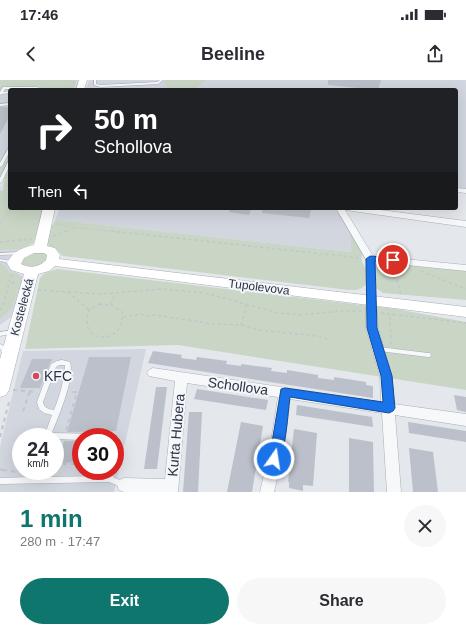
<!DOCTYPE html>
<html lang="en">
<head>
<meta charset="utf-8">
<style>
	body { margin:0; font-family:Helvetica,sans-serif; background:#f7f7f7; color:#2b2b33; height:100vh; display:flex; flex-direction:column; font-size:15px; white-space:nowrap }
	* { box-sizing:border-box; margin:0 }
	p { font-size:13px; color:#7c7c81 }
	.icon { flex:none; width:22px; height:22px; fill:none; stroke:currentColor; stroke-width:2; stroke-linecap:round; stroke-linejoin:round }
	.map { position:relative; height:412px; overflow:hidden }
	.side { display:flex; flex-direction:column; background:#fff; flex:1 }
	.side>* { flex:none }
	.guide { position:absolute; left:8px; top:8px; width:450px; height:122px; border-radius:4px; box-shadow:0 4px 16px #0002; background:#202124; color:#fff; overflow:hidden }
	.speed { position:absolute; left:12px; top:348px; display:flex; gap:8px; font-size:20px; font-weight:700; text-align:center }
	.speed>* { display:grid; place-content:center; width:52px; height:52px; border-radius:50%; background:#fff; box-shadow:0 4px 16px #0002; line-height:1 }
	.speed small { font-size:10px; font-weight:400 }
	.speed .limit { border:6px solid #d22; background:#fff; color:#111 }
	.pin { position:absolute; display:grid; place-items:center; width:34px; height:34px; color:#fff; margin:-17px; border:2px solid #fff; border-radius:50%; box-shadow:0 1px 4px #0007 }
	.me { position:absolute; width:44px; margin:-22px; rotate:13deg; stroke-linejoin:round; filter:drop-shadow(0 0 3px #0008) }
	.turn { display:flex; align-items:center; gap:14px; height:84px; padding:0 20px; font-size:18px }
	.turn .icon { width:52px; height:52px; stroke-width:2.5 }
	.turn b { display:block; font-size:28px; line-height:34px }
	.then { display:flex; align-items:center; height:38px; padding:0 20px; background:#0003; gap:8px; font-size:15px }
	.round { display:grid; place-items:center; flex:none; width:42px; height:42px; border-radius:21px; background:#f7f7f7 }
	.overview { display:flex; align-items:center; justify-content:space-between; height:68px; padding:0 20px }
	h1 { font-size:24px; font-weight:700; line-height:30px; color:#0f766e }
	.action { display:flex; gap:8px; margin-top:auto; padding:8px 20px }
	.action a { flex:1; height:46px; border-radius:24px; background:#0f766e; color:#fff; font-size:16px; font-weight:700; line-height:46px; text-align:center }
	.action a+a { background:#f7f7f7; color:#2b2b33 }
	.status { display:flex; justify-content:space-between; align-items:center; height:28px; padding:0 20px; background:#fff; direction:ltr }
	.status svg { height:11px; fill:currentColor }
	header { display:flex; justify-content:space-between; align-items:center; height:52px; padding:0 20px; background:#fff; font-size:18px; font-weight:700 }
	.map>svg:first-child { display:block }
	.built { fill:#d2d6de; fill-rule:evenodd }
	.green { fill:#c9d6c5 }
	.building { fill:#bbc0ca }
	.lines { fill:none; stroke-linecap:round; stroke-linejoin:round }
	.lane-casing { stroke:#a9aeb7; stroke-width:1 }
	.street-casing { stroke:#a9aeb7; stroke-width:1 }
	.secondary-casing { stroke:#a9aeb7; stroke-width:1 }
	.path-far2 { stroke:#c2c5cb; stroke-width:1; stroke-dasharray:1.5 1.5; stroke-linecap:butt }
	.path-far1 { stroke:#c2c5cb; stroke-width:1.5; stroke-dasharray:3 3; stroke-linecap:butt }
	.path { stroke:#c2c5cb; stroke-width:2; stroke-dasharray:4 4; stroke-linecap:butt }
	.lane { fill:#f7f8fa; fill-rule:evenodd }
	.street { fill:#f7f8fa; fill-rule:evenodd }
	.secondary { fill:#fff; fill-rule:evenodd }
	.route { fill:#1a73e8; stroke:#114b97 }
	.poi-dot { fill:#d1495b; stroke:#f4f6f9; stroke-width:1.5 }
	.labels { text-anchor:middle; stroke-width:4; stroke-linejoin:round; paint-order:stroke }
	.street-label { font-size:12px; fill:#2b3445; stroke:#f4f6f9 }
	.near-poi-label { font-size:14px; fill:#2b3445; stroke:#f4f6f9; text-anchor:start }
	.near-street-label { font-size:14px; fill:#2b3445; stroke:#f4f6f9 }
</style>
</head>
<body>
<div class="status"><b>17:46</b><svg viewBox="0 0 49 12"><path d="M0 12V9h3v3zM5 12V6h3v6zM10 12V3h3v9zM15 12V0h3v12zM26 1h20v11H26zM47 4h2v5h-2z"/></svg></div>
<header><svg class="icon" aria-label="back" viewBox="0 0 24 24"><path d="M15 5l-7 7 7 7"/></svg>Beeline<svg class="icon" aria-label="share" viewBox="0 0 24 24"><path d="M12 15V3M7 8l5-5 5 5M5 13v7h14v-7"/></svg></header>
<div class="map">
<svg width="466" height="412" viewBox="0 0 466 412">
	<rect width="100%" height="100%" fill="#e4e7ec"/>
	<!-- built -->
	<g class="built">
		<polygon points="89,0 466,0 466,110 456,108 456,10 86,10"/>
		<polygon points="39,6 43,9 42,10 10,10 10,71 0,93 0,10 6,8"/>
		<polygon points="60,128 334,128 351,151 351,172 55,140"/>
		<polygon points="20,169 11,177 13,191 23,196 24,198 11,237 0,245 0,170"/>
		<path d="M146 269 114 412H0V367L23 271ZM21 357H55V391H21ZM81 357H115V391H81Z"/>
	</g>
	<!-- green -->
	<g class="green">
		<polygon points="0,0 77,0 74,10 42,10 43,9 39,6 6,8 0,10"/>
		<polygon points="164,0 206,0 194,10 168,10"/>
		<polygon points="10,71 10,128 45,128 34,163 20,169 0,170 0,111 2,111 5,105 3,105 5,99 0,99 0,93"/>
		<path d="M56 140 351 172V151L363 172C360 179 362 183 366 188V204C361 210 357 210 349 210L63 176 55 168 47 165 45 160 50 148Z"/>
		<polygon points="34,172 43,172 48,175 46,183 33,188 22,185 21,183 23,178"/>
		<polygon points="389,182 466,190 466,220 383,213 376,208 376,187 378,184"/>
		<path d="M0 183 5 186 10 193C17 192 20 194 22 201L11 229 0 239Z"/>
		<polygon points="57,189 396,229 466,242 466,310 178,265 25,269 40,198 45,193"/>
	</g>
	<!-- building -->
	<g class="building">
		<polygon points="328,0 381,0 378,10 328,5"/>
		<polygon points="0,27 10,27 10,35 0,54"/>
		<polygon points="230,128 252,128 249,135 229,132"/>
		<polygon points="262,128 290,128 311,130 309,138 262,133"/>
		<polygon points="153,271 182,275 181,278 196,280 197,277 227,281 226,284 241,286 241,284 272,288 271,291 287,293 287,290 318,295 318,298 334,300 334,297 366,302 366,305 373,306 373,318 148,283"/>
		<polygon points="89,277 131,277 116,351 67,352"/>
		<polygon points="32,279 53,279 50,283 40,308 20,308"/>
		<polygon points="156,307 167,307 157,389 144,389"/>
		<polygon points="197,309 268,320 266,330 194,319"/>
		<polygon points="454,315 466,317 466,332 457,330"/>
		<polygon points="297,325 372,337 373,347 296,335"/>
		<polygon points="189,332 202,332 198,412 183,412"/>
		<polygon points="241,342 263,346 252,412 227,412"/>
		<polygon points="408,342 466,351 466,362 409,353"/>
		<polygon points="294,349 317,353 313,406 303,405 303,411 289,408 289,402 288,402"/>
		<polygon points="349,358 373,362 374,412 349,412"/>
		<polygon points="64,361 81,361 81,382 58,383"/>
		<polygon points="409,368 433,372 438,412 413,412"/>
	</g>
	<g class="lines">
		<defs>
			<g id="lane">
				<polygon points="94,0 96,0 96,4 101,5 157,2 160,0 163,0 158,4 101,7 94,5"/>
				<polygon points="3,7 38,7 41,10 38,10 37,9 5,9 3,12 10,11 10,13 2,14 0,15 0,12"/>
				<polygon points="10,23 10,25 0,26 0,24"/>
				<polygon points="9,67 10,67 10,71 2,86 0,87 0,83"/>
				<polygon points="9,80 10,80 10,85 2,102 0,103 0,98"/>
				<polygon points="21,172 23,172 23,174 0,175 0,173"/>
				<polygon points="368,178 370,178 372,179 374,221 371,223 368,221"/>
				<polygon points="0,179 16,182 16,183 14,184 0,181"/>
				<polygon points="14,250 16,251 17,252 16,253 0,256 0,252"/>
				<path d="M0 264C6 266 9 271 7 277H3L1 270 0 269Z"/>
				<polygon points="377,267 379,267 428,273 430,273 431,275 430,277 428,277 379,271 377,271 376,269"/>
				<path d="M62 280 70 282C75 300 58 336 52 353L103 354 105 355 106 357H81V360L55 359V357H44L52 335 44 333 39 329 37 322 51 284 57 281ZM59 285H65C64 301 60 315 54 330 48 329 44 328 43 322L56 287Z"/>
				<polygon points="32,391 40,391 38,397 106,396 107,391 115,391 113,397 127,403 128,405 127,407 124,408 109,402 0,404 0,398 30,397"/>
			</g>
			<g id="street">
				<polygon points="456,108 466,109 466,113 456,112"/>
				<polygon points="336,128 365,128 466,141 466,147 345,130 373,176 466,185 466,191 367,181"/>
				<polygon points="371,218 376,221 378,248 392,296 394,324 466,334 466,346 395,335 401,412 387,412 382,333 290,319 284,368 274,412 260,412 270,368 278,317 187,303 178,412 124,412 119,410 117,405 119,400 124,398 165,399 175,301 149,296 147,293 149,290 153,288 381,322 380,296 366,248 366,221"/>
			</g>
			<g id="secondary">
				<polygon points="79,0 87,0 84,10 76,10"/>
				<path d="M43 128H55L47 166 55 168 60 175 59 179 466 227V237L55 186 49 191 38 194 9 310 6 315 0 317V279L24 194 11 190 7 183C13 171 22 168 34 165ZM34 173H44L47 175 46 180C40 187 30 189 21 184L24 178Z"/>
			</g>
		</defs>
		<!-- lane casing -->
		<use href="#lane" class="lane-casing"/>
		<!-- street casing -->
		<use href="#street" class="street-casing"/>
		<!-- secondary casing -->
		<use href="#secondary" class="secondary-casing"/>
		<!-- path-far2 -->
		<g class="path-far2">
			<polyline points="71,0 74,3"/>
			<polyline points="0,42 10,41"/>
			<polyline points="0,111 3,106 10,105"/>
			<polyline points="0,143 12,128"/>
			<polyline points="57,144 70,147 120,152"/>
			<polyline points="64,152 78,148"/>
		</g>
		<!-- path-far1 -->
		<g class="path-far1">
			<polyline points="111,151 361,178"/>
			<polyline points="53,156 67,151"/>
			<polyline points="0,162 32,159"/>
			<polyline points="394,188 401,215"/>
			<polyline points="421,191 466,209"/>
			<polyline points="12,194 9,203 17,203"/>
			<polyline points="38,210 101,214 162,209 205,213 279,233 301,235 343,231 362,231"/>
			<polyline points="68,212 89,230"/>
			<path d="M99 224 112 225 122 232C122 236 122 241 121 245 115 261 89 262 87 243 87 239 88 234 89 230Z"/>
			<polyline points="111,225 115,214"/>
			<polyline points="0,230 3,226 9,203"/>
			<polyline points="381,233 466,243"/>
			<polyline points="123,237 141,234 147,236 155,235 214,244 241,245 259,250 318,256 327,259 327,262"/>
			<polyline points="241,245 247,224"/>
			<polyline points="391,264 390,237 394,234"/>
		</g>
		<!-- path -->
		<g class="path">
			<polyline points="13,310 37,312"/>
			<polyline points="23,331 30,311"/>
			<polyline points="66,350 77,312 71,312"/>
			<polyline points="0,357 10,318"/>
			<polyline points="55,384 81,384"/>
			<polyline points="56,384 62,363"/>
			<polyline points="0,389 3,390 2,392"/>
			<polyline points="3,390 16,392"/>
		</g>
		<!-- lane -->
		<use href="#lane" class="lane"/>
		<!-- street -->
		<use href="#street" class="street"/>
		<!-- secondary -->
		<use href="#secondary" class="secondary"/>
	</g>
	<!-- route -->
	<path class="route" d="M370 176 393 178 397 180 393 183 375 181 377 248 392 296 395 328 393 331 389 333 290 317C287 339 287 363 278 383L274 385 269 383 267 379 271 368 281 309 285 308 383 322 381 296 367 248 366 179Z"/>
	<!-- markers -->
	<circle class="poi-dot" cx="36" cy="296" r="4"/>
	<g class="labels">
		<!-- street labels -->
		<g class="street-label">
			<text transform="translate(259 207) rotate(7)" y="4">Tupolevova</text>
			<text transform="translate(22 227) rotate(-75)" y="4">Kostelecká</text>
		</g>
		<!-- near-poi labels -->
		<g class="near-poi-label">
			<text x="44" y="301">KFC</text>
		</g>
		<!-- near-street labels -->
		<g class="near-street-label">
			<text transform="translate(238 306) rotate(8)" y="5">Schollova</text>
			<text transform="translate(176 355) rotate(-85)" y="5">Kurta Hubera</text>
		</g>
	</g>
</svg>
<div class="speed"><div>24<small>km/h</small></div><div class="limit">30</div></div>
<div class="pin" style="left:393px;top:180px;background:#d93025"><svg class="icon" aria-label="arrive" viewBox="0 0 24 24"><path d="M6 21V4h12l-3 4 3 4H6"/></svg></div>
<svg class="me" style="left:274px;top:379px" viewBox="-20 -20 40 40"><circle r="17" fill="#1a73e8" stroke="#fff" stroke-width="3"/><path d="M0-11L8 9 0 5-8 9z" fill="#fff"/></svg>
<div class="guide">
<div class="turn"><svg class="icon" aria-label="right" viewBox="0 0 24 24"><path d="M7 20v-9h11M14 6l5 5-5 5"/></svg><div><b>50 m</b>Schollova</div></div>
<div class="then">Then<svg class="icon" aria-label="left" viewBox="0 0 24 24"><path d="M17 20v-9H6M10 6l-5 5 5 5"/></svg></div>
</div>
</div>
<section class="side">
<div class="overview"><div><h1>1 min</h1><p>280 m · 17:47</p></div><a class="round"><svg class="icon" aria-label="close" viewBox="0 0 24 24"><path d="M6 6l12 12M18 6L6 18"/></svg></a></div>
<div class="action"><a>Exit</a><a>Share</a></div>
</section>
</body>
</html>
